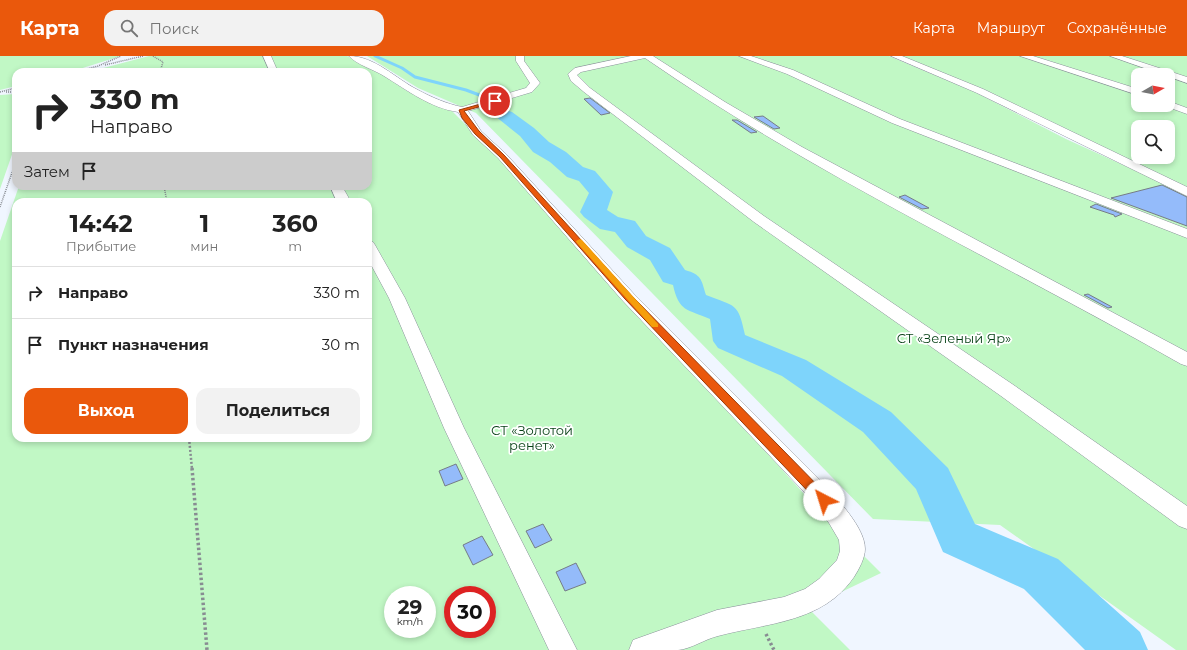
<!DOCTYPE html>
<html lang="ru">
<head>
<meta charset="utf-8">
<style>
	body { margin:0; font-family:Montserrat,sans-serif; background:#f2f2f2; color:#222; height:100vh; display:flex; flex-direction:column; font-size:15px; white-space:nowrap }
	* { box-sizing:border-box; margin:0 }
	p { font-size:13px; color:#767676 }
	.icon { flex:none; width:22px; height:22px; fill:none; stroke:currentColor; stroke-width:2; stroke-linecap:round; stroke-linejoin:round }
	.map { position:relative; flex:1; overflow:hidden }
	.sheet { position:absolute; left:12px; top:142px; width:360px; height:244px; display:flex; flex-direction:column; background:#fff; border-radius:12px; box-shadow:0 2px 6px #0003 }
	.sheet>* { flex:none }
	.hud { position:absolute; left:12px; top:12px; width:360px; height:122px; border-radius:12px; box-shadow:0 2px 6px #0003; background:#fff; color:#222; overflow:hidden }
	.needle { width:26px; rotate:81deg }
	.buttons { position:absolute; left:1131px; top:12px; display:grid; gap:8px }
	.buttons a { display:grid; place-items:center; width:44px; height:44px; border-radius:8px; background:#fff; box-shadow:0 2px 6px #0003; font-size:20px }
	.speed { position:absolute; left:384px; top:530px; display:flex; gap:8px; font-size:20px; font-weight:700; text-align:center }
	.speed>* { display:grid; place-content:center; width:52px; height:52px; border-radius:50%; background:#fff; box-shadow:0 2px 6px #0003; line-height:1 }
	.speed small { font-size:10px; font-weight:400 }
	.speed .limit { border:6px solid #d22; background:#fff; color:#111 }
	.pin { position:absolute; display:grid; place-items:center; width:34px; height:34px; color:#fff; margin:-17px; border:2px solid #fff; border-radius:50%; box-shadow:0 1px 4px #0007 }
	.me { position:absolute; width:44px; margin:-22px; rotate:320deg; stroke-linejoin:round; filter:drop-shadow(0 0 3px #0008) }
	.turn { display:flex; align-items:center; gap:14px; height:84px; padding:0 12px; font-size:18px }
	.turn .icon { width:52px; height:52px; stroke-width:2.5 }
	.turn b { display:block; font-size:28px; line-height:34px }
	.then { display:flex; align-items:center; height:38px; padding:0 12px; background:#0003; gap:8px; font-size:15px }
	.eta { display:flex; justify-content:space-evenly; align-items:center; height:68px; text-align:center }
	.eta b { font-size:24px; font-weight:700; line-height:28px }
	.cta { display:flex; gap:8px; margin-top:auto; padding:8px 12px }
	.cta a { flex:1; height:46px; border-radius:12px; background:#ea580c; color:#fff; font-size:16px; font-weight:700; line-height:46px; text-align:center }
	.cta a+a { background:#f2f2f2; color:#222 }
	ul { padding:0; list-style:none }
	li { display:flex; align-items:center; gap:12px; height:52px; padding:0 12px; border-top:1px solid #e0e0e0 }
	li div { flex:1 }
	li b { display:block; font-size:15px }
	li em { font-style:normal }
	header { display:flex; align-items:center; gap:24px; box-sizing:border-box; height:56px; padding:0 20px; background:#ea580c; color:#fff }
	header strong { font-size:19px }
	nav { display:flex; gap:22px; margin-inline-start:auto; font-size:14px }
	.search { width:280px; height:36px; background:#f2f2f2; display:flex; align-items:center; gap:10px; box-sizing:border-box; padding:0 14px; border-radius:12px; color:#767676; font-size:15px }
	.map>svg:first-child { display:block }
	.green { fill:#c1f8c5; fill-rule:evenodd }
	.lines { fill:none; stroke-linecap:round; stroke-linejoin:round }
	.stream { stroke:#7ed4fb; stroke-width:3 }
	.river { fill:#7ed4fb; fill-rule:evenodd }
	.building { fill:#94bbfa; stroke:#767c86 }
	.street-casing { stroke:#8a909a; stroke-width:1 }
	.path-far2 { stroke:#888c92; stroke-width:1.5; stroke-dasharray:1 1; stroke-linecap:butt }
	.path-far1 { stroke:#888c92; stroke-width:2.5; stroke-dasharray:2 2; stroke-linecap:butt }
	.path { stroke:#888c92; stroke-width:3.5; stroke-dasharray:2.5 2.5; stroke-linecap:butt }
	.street { fill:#fff; fill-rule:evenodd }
	.route { fill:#ea580c; stroke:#983908 }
	.slow { fill:#f59e0b }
	.labels { text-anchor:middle; stroke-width:3.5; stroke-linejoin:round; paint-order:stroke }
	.park-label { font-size:13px; fill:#033e12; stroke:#fff }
</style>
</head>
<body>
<header>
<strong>Карта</strong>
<div class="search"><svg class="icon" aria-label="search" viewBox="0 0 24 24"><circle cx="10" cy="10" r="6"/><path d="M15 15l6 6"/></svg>Поиск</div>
<nav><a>Карта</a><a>Маршрут</a><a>Сохранённые</a></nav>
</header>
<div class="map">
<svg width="1187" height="594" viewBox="0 0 1187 594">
	<rect width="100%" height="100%" fill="#f0f6ff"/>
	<!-- green -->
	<g class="green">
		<polygon points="0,0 121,0 70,16 16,16 16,30 0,34"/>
		<path d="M149 0H347L373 12 407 35 451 54 496 99 826 462 881 517 808 552 850 594H0V185L19 130H368V16H88ZM16 146H368V382H16ZM393 539H427V573H393ZM453 539H487V573H453Z"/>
		<polygon points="367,0 889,0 975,36 1066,83 1187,138 1187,594 1176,594 1000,469 873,463 476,57 418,32"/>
		<path d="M901 0H1187V131ZM1138 19H1168V49H1138ZM1138 71H1168V101H1138Z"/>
		<polygon points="16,38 16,87 0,133 0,39"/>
	</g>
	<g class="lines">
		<!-- stream -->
		<g class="stream">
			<polyline points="375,0 402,12 415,21 466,34 490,43"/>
			<polyline points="497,46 505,60"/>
		</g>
		<!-- river -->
		<path class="river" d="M505 54 512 56 534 72 549 86 566 96 583 111 595 115 613 136 607 154 618 161 635 165 646 180 670 192 685 214C702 219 701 223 706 239 736 251 738 246 745 279L806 304 891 356 948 412 975 468 1058 503 1140 576 1148 594H1085L1024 533 943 496 916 433 863 376 782 320 718 292 713 285 710 263C687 253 679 256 673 229L663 226 650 204 627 191 615 176 600 173 584 161 580 156 589 137 579 125 567 121 550 106 533 96 520 80 495 60 498 56Z"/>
	</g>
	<!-- building -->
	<g class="building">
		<polygon points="590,42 610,57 601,59 584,43"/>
		<polygon points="763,60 780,72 774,73 754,61"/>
		<polygon points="732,64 737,64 757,76 751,77"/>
		<polygon points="1162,129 1187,141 1187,170 1111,142"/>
		<polygon points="905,139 929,152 922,153 899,141"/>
		<polygon points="1096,148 1122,158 1115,161 1114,159 1090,151"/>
		<polygon points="1088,238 1112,251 1108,252 1084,239"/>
		<polygon points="456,408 463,423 445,430 439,415"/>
		<polygon points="543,468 552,484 535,492 526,475"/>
		<polygon points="482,480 493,499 473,509 463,489"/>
		<polygon points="576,507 586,527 565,535 556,516"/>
	</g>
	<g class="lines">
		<defs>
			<g id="street">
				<polygon points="263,0 271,0 278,16 270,16"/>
				<path d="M349 0C375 0 396 23 418 34 431 41 447 48 462 51L526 32 530 27 516 5V0H524V5L540 27 532 36 468 55 481 75 506 98 634 238 823 427C836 442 865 471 865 493 865 502 859 513 854 521 823 567 766 567 718 580 705 583 691 593 678 594 662 594 645 594 629 594L633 584 717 554 784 541 805 533 819 523 837 504 840 495 839 484 829 467 807 439 622 244 498 102 473 79 458 56C430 52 407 34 384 20 373 13 357 9 349 0Z"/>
				<path d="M631 0H653L725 46 802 91 1187 296V310L1181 308C1002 206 814 119 645 2L581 16 577 19 590 32 764 160 1015 330 1187 450V473L1179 470 1001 340 754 166 584 36 571 25 568 18 575 12Z"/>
				<polygon points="739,0 751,0 793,14 900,63 1187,173 1187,182 892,67 787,18"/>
				<polygon points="891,0 902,0 983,33 1187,131 1187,140 977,37"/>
				<polygon points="1020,0 1033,0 1138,33 1138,39"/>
				<polygon points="1110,0 1122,0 1187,21 1187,27"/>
				<polygon points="1168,45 1187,52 1187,58 1165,50 1168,49"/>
				<polygon points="330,130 342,130 351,146 337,146"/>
				<polygon points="368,185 373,186 375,189 405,242 464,372 577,594 549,594 444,372 389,242 368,203"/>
			</g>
		</defs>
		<!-- street casing -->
		<use href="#street" class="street-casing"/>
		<!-- path-far2 -->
		<g class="path-far2">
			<polyline points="153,0 163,6 160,16"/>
			<polyline points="105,9 143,0"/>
			<polyline points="76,16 98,10 121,0"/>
			<polyline points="0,36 16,32"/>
			<polyline points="6,36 16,36"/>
			<polyline points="164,130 167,146"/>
			<polyline points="0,151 16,105"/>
		</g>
		<!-- path-far1 -->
		<polyline class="path-far1" points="189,382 192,413"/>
		<!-- path -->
		<g class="path">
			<polyline points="192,412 207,594"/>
			<polyline points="766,578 774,594"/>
		</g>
		<!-- street -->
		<use href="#street" class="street"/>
	</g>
	<!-- route -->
	<polygon class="route" points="495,44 497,46 464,55 479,75 504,99 631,239 828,440 829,444 828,447 819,447 625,243 500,101 475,78 462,62 459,54"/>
	<!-- slow -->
	<polygon class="slow" points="580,183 582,184 658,268 658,271 652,271 577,187 576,185"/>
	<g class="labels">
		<!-- park labels -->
		<g class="park-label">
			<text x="954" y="287">СТ «Зеленый Яр»</text>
			<text x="532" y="379">СТ «Золотой<tspan x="532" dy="15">ренет»</tspan></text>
		</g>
	</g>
</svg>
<div class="buttons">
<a><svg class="needle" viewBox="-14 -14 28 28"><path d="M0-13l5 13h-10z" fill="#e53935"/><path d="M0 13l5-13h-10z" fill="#767676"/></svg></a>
<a><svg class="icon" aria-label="search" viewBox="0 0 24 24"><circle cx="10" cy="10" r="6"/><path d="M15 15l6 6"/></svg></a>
</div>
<div class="speed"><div>29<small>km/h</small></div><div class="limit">30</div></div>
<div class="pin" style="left:495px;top:45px;background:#d93025"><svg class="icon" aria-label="arrive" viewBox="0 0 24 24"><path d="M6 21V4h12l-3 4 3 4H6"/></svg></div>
<svg class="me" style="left:824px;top:444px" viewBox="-20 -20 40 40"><circle r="19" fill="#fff"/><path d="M0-13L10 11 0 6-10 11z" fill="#ea580c"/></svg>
<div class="hud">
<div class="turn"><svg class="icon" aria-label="right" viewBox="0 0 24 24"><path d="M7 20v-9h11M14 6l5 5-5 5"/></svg><div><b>330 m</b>Направо</div></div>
<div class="then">Затем<svg class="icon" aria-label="arrive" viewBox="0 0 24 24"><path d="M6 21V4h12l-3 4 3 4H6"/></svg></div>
</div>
<section class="sheet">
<div class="eta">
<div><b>14:42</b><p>Прибытие</p></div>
<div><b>1</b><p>мин</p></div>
<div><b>360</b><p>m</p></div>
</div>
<ul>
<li><svg class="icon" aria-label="right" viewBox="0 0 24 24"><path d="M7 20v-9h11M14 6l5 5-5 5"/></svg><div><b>Направо</b></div><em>330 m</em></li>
<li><svg class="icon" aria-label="arrive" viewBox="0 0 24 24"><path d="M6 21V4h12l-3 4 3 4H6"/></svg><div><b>Пункт назначения</b></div><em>30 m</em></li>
</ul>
<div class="cta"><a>Выход</a><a>Поделиться</a></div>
</section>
</div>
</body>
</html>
